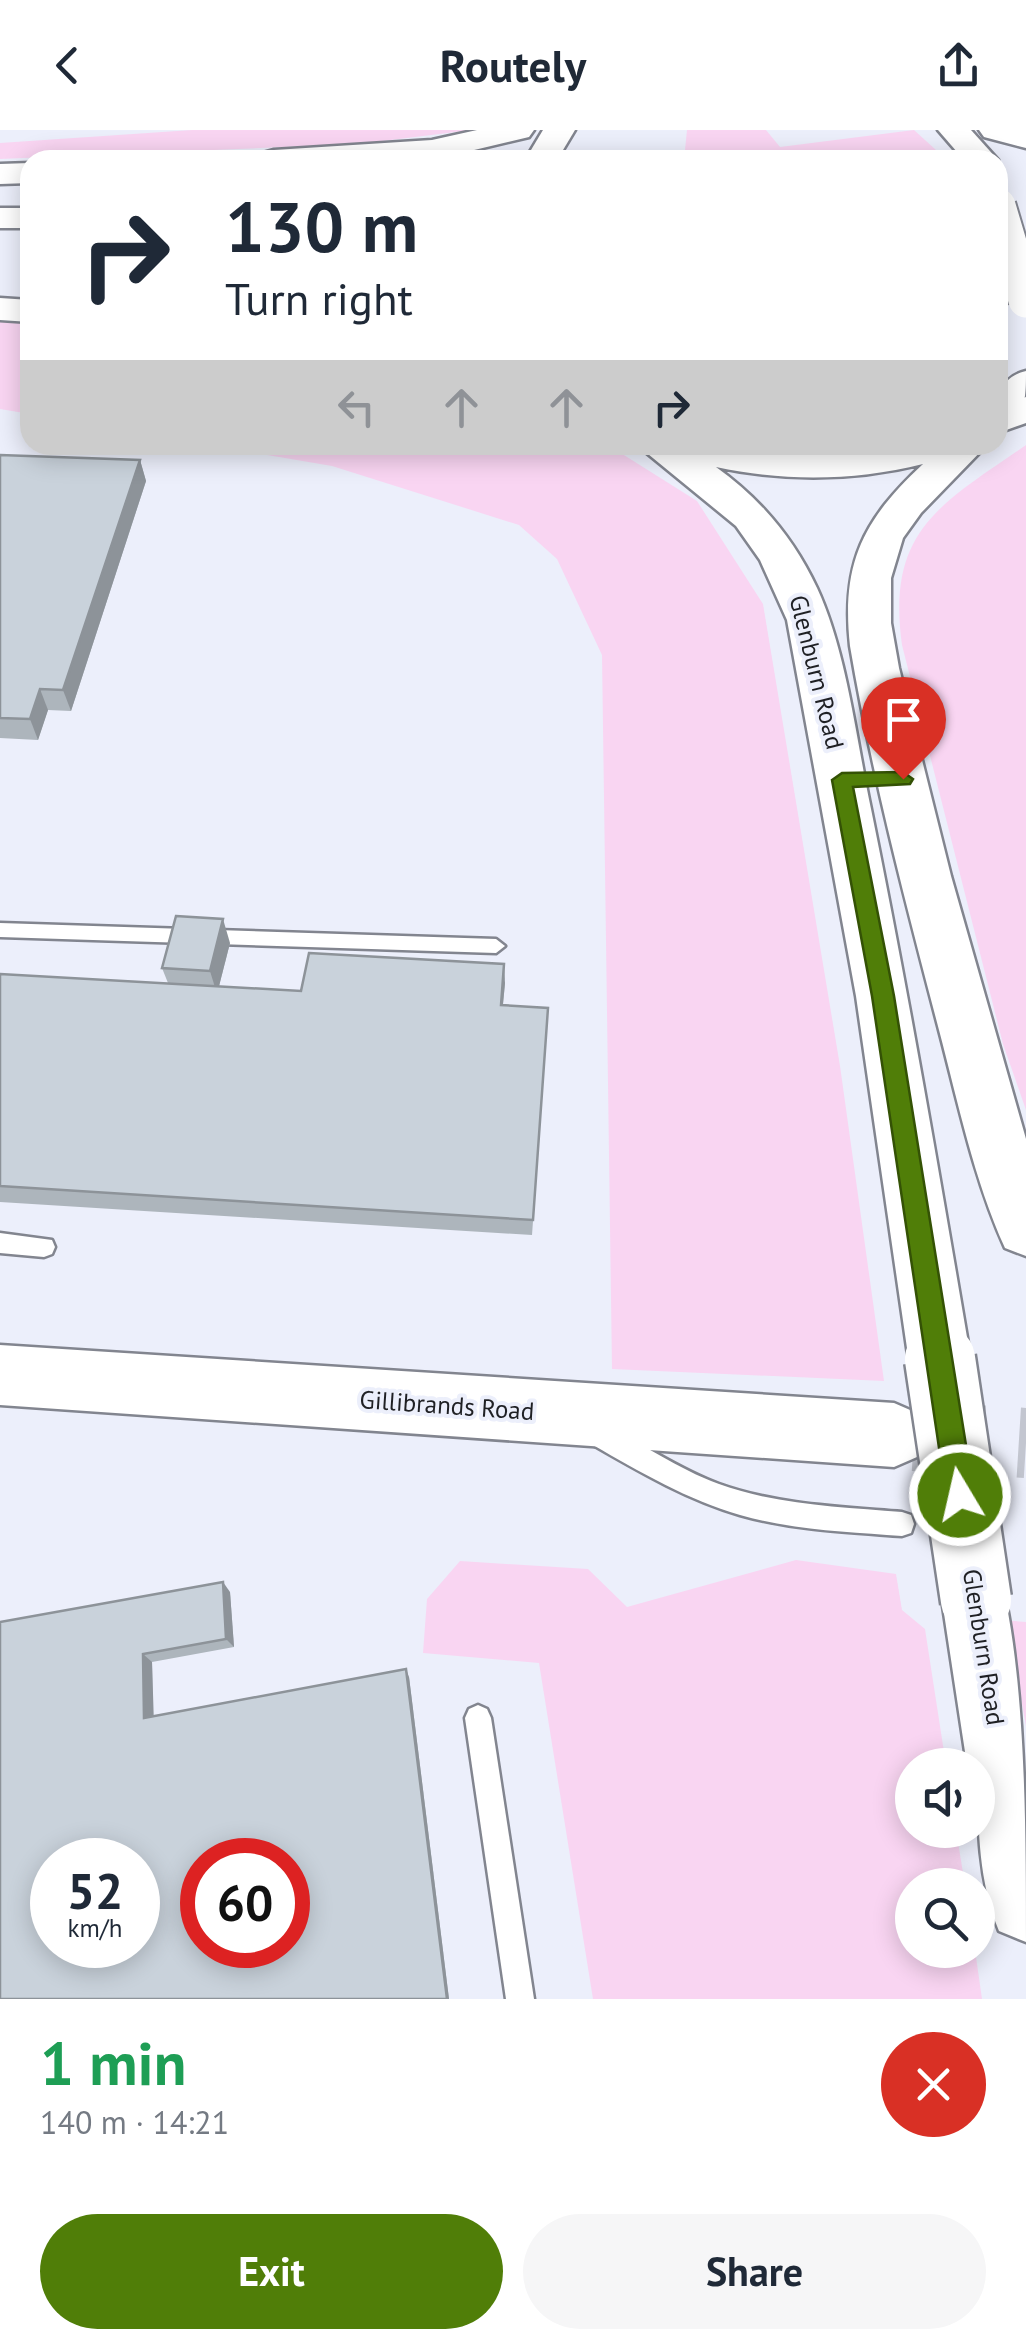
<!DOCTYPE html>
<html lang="en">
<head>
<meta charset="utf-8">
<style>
	body { margin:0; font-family:"PT Sans",sans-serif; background:#f6f6f7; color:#1f2937; height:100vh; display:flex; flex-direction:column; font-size:38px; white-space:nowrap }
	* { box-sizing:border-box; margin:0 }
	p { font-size:32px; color:#747a83 }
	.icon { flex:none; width:55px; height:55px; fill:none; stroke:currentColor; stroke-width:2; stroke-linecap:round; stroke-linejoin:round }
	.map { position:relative; height:1869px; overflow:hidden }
	.panel { display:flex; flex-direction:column; background:#fff; flex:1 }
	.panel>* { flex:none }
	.guide { position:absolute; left:20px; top:20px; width:988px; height:305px; border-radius:30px; box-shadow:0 5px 25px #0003; background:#fff; color:#1f2937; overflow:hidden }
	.buttons { position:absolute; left:895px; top:1618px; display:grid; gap:20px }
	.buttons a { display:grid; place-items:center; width:100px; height:100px; border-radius:50%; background:#fff; box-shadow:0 5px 25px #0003; font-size:50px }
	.speed { position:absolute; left:30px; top:1708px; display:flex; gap:20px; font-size:50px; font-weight:700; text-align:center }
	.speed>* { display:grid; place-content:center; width:130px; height:130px; border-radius:50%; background:#fff; box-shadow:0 5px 25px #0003; line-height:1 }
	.speed small { font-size:25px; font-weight:400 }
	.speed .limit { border:15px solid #d22; background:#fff; color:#111 }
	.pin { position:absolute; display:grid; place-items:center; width:85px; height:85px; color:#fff; margin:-102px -42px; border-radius:50% 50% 50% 0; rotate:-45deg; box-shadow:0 0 10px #0007 }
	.pin .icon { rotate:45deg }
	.me { position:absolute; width:110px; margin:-55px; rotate:351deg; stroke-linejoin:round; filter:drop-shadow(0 0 8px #0008) }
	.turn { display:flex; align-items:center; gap:35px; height:210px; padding:0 40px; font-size:45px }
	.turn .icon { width:130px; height:130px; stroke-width:2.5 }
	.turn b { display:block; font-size:70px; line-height:85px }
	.lanes { display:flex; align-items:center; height:95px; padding:0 40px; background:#0003; justify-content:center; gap:50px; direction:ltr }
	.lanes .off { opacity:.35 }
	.round { display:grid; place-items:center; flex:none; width:105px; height:105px; border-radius:52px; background:#f6f6f7 }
	.head { display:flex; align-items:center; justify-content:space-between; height:170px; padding:0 40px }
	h1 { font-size:60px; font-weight:800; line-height:75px; color:#1e9e55 }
	.primary-button { display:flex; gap:20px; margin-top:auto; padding:20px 40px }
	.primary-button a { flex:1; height:115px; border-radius:60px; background:#507e08; color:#fff; font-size:40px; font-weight:800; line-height:115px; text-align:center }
	.primary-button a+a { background:#f6f6f7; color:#1f2937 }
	header { display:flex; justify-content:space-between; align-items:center; height:130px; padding:0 40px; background:#fff; font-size:45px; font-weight:800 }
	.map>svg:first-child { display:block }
	.green { fill:#f9d5f2 }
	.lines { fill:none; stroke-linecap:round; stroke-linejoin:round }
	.secondary-tunnel { stroke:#c3c6d0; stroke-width:70; stroke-dasharray:70 35; stroke-linecap:butt }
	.lane-casing { stroke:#82858f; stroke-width:5 }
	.secondary-casing { stroke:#82858f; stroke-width:5 }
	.primary-casing { stroke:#82858f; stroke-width:5 }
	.highway-casing { stroke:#82858f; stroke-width:5 }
	.lane { fill:#fff; fill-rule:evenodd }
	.secondary { fill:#fff; fill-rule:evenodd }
	.primary { fill:#fff; fill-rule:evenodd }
	.highway { fill:#fff; fill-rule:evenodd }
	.primary-bridge-far2-casing { stroke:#82858f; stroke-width:39; stroke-linecap:butt }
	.primary-bridge-far1-casing { stroke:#82858f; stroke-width:61; stroke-linecap:butt }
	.primary-bridge-casing { stroke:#82858f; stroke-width:75; stroke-linecap:butt }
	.primary-bridge-far2 { stroke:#fff; stroke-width:35 }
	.primary-bridge-far1 { stroke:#fff; stroke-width:56 }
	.primary-bridge { stroke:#fff; stroke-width:70 }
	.wall { fill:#adb5bc }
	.shaded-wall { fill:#8d9399 }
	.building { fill:#c9d2db; stroke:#8d9399; stroke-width:2.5; fill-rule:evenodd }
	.route { fill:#507e08; stroke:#345205; stroke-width:2.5 }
	.labels { text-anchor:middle; stroke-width:8; stroke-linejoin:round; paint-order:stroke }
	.street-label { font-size:25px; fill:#1f2024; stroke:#eceffb }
</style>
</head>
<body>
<header><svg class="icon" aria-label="back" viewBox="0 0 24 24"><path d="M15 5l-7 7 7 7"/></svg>Routely<svg class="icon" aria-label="share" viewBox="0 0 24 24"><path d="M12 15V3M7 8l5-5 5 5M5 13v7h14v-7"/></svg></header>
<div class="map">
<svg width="1026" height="1869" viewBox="0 0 1026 1869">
	<rect width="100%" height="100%" fill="#eceffb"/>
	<!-- green -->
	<g class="green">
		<polygon points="192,0 472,0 358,14 0,29 0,13"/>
		<polygon points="687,0 766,0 780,17 914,0 947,30 684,30"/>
		<polygon points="0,189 30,191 30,284 0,279"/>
		<polygon points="208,315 608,315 697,371 763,474 840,936 884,1251 612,1239 602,525 557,429 519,395 332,336"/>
		<path d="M1026 315V980L1003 914 902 515C886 400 941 374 1026 315Z"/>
		<polygon points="796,1430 896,1444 902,1480 925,1499 946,1635 912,1635 912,1700 956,1700 965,1755 912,1755 912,1820 975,1820 982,1869 593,1869 539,1533 423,1523 427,1469 460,1431 588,1439 627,1477"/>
		<polygon points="1002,1490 1026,1492 1026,1596 1008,1497"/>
	</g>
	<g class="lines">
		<!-- secondary-tunnel -->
		<polyline class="secondary-tunnel" points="914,1306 1026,1313"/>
		<defs>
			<g id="lane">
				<polygon points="0,793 496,809 505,816 496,823 0,807"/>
				<polygon points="0,1103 52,1110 55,1117 52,1124 44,1127 0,1123"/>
				<path d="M601 1295C642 1312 677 1339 719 1354 777 1375 841 1377 902 1382L911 1385 914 1394 911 1403 902 1406C848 1402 793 1400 740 1385 688 1370 640 1342 593 1315L589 1307 593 1299Z"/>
				<polygon points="478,1575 487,1579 491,1588 534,1869 506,1869 465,1588 469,1579"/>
			</g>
			<polygon id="secondary" points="0,1215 894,1273 917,1283 926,1305 917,1327 894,1337 0,1275"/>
			<g id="primary">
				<polygon points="543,0 575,0 557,30 525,30"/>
				<polygon points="938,0 971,0 998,30 964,30"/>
				<path d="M1026 241C1026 267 1026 293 998 299 998 273 996 248 1026 241Z"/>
				<path d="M637 315H723L811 324 900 315H987L921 383 903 408 891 448V493L899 538 951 746 1026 1009V1126L1005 1118C974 1050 958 972 939 900 906 774 872 645 850 516 841 433 863 390 923 334 854 351 786 352 716 337 761 369 794 409 817 458 847 523 856 609 871 679 908 861 939 1042 970 1225L961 1246 939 1255 917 1246 908 1225 856 866 787 490 760 430 736 396Z"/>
				<path d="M976 1436 1000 1446C1026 1545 1026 1703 1026 1812L999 1801C977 1747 978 1692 978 1635H967L942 1470 952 1446Z"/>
			</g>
			<g id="highway">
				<polygon points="477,0 534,0 529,7 432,30 258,30 263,23 274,20 432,10"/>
				<polygon points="979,0 1026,0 1026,18 984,7"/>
				<polygon points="30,33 30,53 0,54 0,34"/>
				<rect x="0" y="78" width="30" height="20"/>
				<polygon points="0,168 30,170 30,192 0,190"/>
				<polygon points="1026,267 1026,293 998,303 998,278"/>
			</g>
		</defs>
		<!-- lane casing -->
		<use href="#lane" class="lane-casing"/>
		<!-- secondary casing -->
		<use href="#secondary" class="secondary-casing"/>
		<!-- primary casing -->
		<use href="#primary" class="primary-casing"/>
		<!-- highway casing -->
		<use href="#highway" class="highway-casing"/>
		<!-- lane -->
		<use href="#lane" class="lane"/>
		<!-- secondary -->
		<use href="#secondary" class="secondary"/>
		<!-- primary -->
		<use href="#primary" class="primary"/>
		<!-- highway -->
		<use href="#highway" class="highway"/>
		<defs>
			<polyline id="primary-bridge-far2" points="998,76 1026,170"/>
			<polyline id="primary-bridge-far1" points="939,1225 940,1231"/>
			<polyline id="primary-bridge" points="940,1229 976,1470"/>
		</defs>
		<!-- primary-bridge-far2 casing -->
		<use href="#primary-bridge-far2" class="primary-bridge-far2-casing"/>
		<!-- primary-bridge-far1 casing -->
		<use href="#primary-bridge-far1" class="primary-bridge-far1-casing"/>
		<!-- primary-bridge casing -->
		<use href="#primary-bridge" class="primary-bridge-casing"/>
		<!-- primary-bridge-far2 -->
		<use href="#primary-bridge-far2" class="primary-bridge-far2"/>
		<!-- primary-bridge-far1 -->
		<use href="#primary-bridge-far1" class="primary-bridge-far1"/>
		<!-- primary-bridge -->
		<use href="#primary-bridge" class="primary-bridge"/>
	</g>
	<!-- wall -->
	<g class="wall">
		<polygon points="0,325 140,330 146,351 71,581 48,580 38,610 0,608"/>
		<polygon points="230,813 219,856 301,861 505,853 503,875 547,896 532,1105 0,1072 0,844 168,853 162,838"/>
		<polygon points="230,1462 234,1517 152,1532 153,1587 409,1547 449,1869 0,1869 0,1492"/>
	</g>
	<!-- shaded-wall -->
	<g class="shaded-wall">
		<polygon points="140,330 146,351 71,581 63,560"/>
		<polygon points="40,559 48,580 38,610 30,589"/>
		<polygon points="223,789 230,813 217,864 210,841"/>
		<polygon points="504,834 505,853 501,893 501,875"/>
		<polygon points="223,1452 230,1462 234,1517 226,1509"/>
		<polygon points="143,1524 152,1532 154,1595 144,1588"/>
		<polygon points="406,1539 409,1547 449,1869 447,1869"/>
	</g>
	<!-- building -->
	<g class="building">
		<polygon points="0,325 140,330 63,560 40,559 30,589 0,588"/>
		<polygon points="176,786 223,789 210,841 162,838"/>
		<polygon points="309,823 504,834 501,875 548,878 533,1090 0,1056 0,844 301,861"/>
		<path d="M223 1452 226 1509 143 1524 144 1588 406 1539 447 1869H0V1492ZM52 1730H138V1815H52ZM202 1730H288V1815H202Z"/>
	</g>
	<!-- route -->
	<polygon class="route" points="903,642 913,649 910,654 853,657 894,866 974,1365 970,1375 960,1379 950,1375 946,1365 872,866 832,650 842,643"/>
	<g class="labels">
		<!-- street labels -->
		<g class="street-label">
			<text transform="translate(817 542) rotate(76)" y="9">Glenburn Road</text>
			<text transform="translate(447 1275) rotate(4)" y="9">Gillibrands Road</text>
			<text transform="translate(984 1517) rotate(81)" y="9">Glenburn Road</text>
		</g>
	</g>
</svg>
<div class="buttons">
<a><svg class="icon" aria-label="sound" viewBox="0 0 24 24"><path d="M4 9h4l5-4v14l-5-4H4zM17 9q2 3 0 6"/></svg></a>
<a><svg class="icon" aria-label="search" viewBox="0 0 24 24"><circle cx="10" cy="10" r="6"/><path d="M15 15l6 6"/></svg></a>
</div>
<div class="speed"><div>52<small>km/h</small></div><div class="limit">60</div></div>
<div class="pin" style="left:903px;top:649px;background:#d93025"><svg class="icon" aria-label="arrive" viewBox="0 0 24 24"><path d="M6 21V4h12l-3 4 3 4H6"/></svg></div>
<svg class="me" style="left:960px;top:1365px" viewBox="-20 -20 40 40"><circle r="17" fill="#507e08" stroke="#fff" stroke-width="3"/><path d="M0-11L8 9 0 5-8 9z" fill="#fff"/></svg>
<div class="guide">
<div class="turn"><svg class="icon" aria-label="right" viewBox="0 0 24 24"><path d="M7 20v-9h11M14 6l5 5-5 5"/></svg><div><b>130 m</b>Turn right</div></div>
<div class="lanes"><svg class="icon off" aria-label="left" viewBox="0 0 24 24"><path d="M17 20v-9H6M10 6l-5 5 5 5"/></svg><svg class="icon off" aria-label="ahead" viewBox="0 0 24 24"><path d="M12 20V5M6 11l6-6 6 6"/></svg><svg class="icon off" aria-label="ahead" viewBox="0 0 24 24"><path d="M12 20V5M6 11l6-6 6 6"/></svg><svg class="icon" aria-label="right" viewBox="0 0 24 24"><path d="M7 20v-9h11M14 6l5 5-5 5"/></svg></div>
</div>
</div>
<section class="panel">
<div class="head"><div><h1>1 min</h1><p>140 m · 14:21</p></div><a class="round" style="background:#d93025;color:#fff"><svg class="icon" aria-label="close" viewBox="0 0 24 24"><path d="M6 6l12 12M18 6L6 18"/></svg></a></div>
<div class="primary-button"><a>Exit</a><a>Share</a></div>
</section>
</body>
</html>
